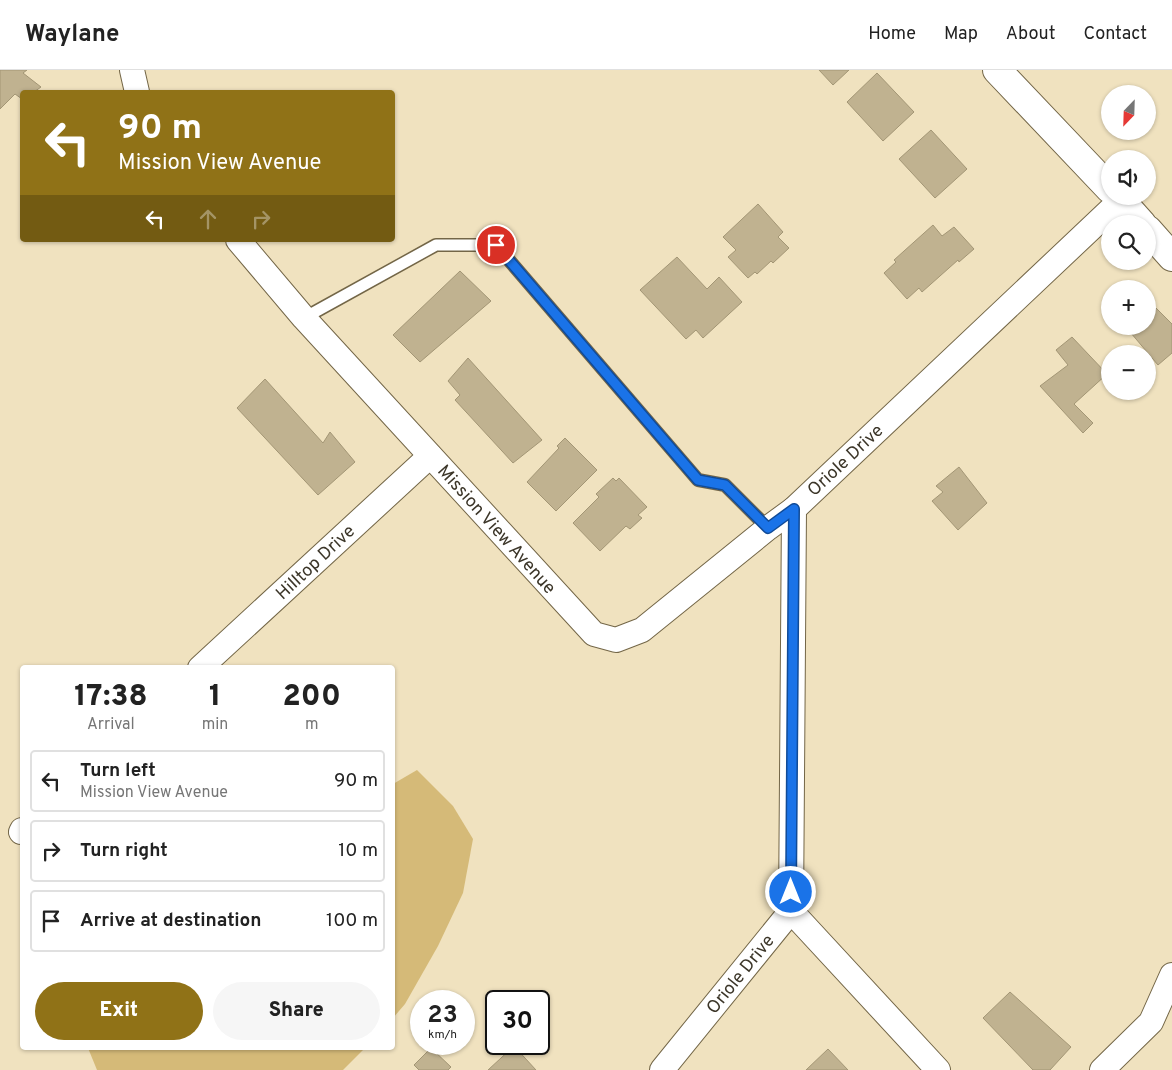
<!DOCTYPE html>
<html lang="en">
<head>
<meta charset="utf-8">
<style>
	body { margin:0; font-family:Overpass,sans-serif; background:#f6f6f6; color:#222; height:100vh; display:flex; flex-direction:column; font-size:19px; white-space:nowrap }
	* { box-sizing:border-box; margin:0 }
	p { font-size:16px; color:#767676 }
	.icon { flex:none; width:28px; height:28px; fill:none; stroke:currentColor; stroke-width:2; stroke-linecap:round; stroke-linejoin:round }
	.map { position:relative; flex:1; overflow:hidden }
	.drawer { position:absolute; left:20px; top:595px; width:375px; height:385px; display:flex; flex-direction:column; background:#fff; border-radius:5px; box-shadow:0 1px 4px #0004 }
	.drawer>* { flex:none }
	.hud { position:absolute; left:20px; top:20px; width:375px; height:152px; border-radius:5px; box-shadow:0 1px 4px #0004; background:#907217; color:#fff; overflow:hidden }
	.needle { width:32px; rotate:203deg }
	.tools { position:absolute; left:1101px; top:15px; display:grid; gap:10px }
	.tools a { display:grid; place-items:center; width:55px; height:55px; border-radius:50%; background:#fff; box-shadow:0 1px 4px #0004; font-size:25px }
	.speed { position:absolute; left:410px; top:920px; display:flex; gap:10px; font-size:25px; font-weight:700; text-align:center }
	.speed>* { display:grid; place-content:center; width:65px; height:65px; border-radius:50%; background:#fff; box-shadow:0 1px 4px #0004; line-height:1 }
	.speed small { font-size:12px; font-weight:400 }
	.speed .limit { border:2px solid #111; border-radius:8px; background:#fff; color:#111 }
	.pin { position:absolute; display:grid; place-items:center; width:42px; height:42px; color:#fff; margin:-21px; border:2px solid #fff; border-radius:50%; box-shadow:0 1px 5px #0007 }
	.me { position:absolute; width:55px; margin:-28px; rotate:0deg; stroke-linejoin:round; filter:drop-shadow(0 0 4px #0008) }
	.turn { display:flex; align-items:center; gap:18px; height:105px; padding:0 15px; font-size:22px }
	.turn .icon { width:65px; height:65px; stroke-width:2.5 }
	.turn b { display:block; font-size:35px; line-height:42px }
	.lanes { display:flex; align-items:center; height:48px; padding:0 15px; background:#0003; justify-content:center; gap:25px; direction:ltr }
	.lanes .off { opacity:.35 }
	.eta { display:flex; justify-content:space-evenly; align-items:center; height:85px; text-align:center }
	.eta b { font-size:30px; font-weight:800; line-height:35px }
	.button { display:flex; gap:10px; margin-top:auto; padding:10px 15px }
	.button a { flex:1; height:58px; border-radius:30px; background:#907217; color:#fff; font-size:20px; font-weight:800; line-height:58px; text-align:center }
	.button a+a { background:#f6f6f6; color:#222 }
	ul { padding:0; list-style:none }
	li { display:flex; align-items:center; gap:15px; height:62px; margin:0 10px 8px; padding:0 5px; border:2px solid #e0e0e0; border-radius:5px }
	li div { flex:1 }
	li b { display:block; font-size:19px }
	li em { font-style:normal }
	header { display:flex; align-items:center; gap:30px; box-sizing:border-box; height:70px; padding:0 25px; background:#fff; border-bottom:1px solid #e0e0e0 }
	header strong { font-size:24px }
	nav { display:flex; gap:28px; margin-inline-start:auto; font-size:18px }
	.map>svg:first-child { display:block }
	.green { fill:#d5ba78 }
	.building { fill:#c0b290; stroke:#a39675 }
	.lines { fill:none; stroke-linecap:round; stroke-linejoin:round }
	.service-casing { stroke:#736647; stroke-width:14 }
	.minor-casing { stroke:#736647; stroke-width:26 }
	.tertiary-casing { stroke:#736647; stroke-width:30 }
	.service { stroke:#fff; stroke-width:11 }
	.minor { stroke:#fff; stroke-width:24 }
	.tertiary { stroke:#fff; stroke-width:28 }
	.route-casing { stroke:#114b97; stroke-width:12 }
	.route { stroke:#1a73e8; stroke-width:9 }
	.labels { text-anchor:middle; stroke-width:4.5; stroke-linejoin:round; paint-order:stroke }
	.street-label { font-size:18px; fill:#3c3629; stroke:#fff }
</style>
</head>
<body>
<header>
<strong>Waylane</strong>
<nav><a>Home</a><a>Map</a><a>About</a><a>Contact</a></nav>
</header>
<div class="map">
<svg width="1172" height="1000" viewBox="0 0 1172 1000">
	<rect width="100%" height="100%" fill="#f0e2bf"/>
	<!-- green -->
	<g class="green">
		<polygon points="417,700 453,736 473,769 463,823 438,876 405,934 393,948 393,714"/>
		<polygon points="88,978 365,978 343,1000 97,1000"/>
	</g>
	<!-- building -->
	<g class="building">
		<polygon points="0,0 27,0 23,3 41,17 34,22 22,22 22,29 15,24 0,39"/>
		<polygon points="819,0 849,0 833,15"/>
		<polygon points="877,3 914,42 883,71 847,32"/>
		<polygon points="931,60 967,99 935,128 899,89"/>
		<polygon points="758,134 783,162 778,167 789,178 773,193 771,191 757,204 755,202 748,208 728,187 736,180 723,167"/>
		<polygon points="933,155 942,166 954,157 974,179 959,192 958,190 922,222 919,218 907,229 884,203 896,192 894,190"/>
		<polygon points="677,187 707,219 719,207 742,232 703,268 696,260 686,269 640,220"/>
		<polygon points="460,201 491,231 420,292 393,265"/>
		<polygon points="1149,231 1172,254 1172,283 1158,295 1125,256 1148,256 1148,232"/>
		<polygon points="1072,267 1107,304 1074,334 1093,353 1083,363 1040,316 1068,295 1056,280"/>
		<polygon points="468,288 542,370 513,393 455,330 460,325 448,311"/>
		<polygon points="265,309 323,373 330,362 355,392 318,425 237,338"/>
		<polygon points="565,368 597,400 556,441 527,412 559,378 557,376"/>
		<polygon points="959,397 987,433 958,460 932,431 943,422 936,416"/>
		<polygon points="613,408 616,411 619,408 647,437 638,445 642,448 630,459 626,456 600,481 573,453 599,427 596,424"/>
		<polygon points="1010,922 1071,977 1050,1000 1033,1000 983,948"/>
		<polygon points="514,976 536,1000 488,1000"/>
		<polygon points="431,978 451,997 448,1000 419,1000 414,995"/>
		<polygon points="828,979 848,1000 806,1000"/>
	</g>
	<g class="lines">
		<defs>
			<polyline id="service" points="304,248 436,175 496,175 698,410 725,415 768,458"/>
			<g id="minor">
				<polyline points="132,0 137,22"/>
				<polyline points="238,170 304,248 594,564 616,570 642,560 768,458 794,439"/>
				<polyline points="200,598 430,386"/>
				<polyline points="21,762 22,760"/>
				<polyline points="791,841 938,1000"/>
				<polyline points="662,1000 791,841 794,439 1121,130"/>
				<polyline points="1102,1000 1151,952 1172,905"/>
			</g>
			<g id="tertiary">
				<polyline points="997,0 1110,119"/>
				<polyline points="1117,126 1142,154"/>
				<polyline points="1148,160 1172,187"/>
			</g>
		</defs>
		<!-- service casing -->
		<use href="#service" class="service-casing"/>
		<!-- minor casing -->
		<use href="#minor" class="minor-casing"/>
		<!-- tertiary casing -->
		<use href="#tertiary" class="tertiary-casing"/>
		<!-- service -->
		<use href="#service" class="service"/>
		<!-- minor -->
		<use href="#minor" class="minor"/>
		<!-- tertiary -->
		<use href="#tertiary" class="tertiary"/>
	</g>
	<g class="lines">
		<defs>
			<polyline id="route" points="496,175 698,410 725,415 768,458 794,439 791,822"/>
		</defs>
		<!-- route casing -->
		<use href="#route" class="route-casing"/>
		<!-- route -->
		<use href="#route" class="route"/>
	</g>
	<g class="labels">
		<!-- street labels -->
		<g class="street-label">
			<text transform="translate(845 390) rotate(-43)" y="6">Oriole Drive</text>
			<text transform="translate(497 459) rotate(48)" y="6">Mission View Avenue</text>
			<text transform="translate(315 492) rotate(-43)" y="6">Hilltop Drive</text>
			<text transform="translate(740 904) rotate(-51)" y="6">Oriole Drive</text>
		</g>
	</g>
</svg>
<div class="tools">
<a><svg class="needle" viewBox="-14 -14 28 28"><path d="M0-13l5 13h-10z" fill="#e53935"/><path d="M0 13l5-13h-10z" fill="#767676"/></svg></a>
<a><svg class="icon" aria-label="sound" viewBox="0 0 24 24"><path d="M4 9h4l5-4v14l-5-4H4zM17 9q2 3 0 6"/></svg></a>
<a><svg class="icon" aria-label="search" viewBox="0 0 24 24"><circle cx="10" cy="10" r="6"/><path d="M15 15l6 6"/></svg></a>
<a>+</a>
<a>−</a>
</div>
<div class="speed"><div>23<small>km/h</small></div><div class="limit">30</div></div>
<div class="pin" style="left:496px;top:175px;background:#d93025"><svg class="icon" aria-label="arrive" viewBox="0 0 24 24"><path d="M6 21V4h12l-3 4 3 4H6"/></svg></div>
<svg class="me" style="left:791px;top:822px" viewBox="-20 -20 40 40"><circle r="17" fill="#1a73e8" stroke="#fff" stroke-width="3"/><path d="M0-11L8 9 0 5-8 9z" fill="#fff"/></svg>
<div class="hud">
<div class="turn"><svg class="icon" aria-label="left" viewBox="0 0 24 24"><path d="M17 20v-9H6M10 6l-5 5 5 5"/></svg><div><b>90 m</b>Mission View Avenue</div></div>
<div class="lanes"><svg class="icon" aria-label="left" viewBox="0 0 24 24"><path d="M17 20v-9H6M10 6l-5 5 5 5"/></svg><svg class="icon off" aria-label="ahead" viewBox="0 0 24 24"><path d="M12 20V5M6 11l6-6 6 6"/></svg><svg class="icon off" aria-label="right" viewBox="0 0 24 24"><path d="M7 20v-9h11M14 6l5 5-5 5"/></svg></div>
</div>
<section class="drawer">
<div class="eta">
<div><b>17:38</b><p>Arrival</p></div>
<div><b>1</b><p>min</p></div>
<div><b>200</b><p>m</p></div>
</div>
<ul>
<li><svg class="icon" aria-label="left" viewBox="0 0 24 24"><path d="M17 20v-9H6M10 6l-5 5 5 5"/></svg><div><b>Turn left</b><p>Mission View Avenue</p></div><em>90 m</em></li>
<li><svg class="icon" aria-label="right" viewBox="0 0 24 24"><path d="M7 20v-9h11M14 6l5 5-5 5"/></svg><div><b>Turn right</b></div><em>10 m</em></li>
<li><svg class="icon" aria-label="arrive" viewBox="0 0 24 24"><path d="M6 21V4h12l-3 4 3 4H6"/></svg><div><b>Arrive at destination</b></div><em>100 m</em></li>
</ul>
<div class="button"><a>Exit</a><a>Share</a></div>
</section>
</div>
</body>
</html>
